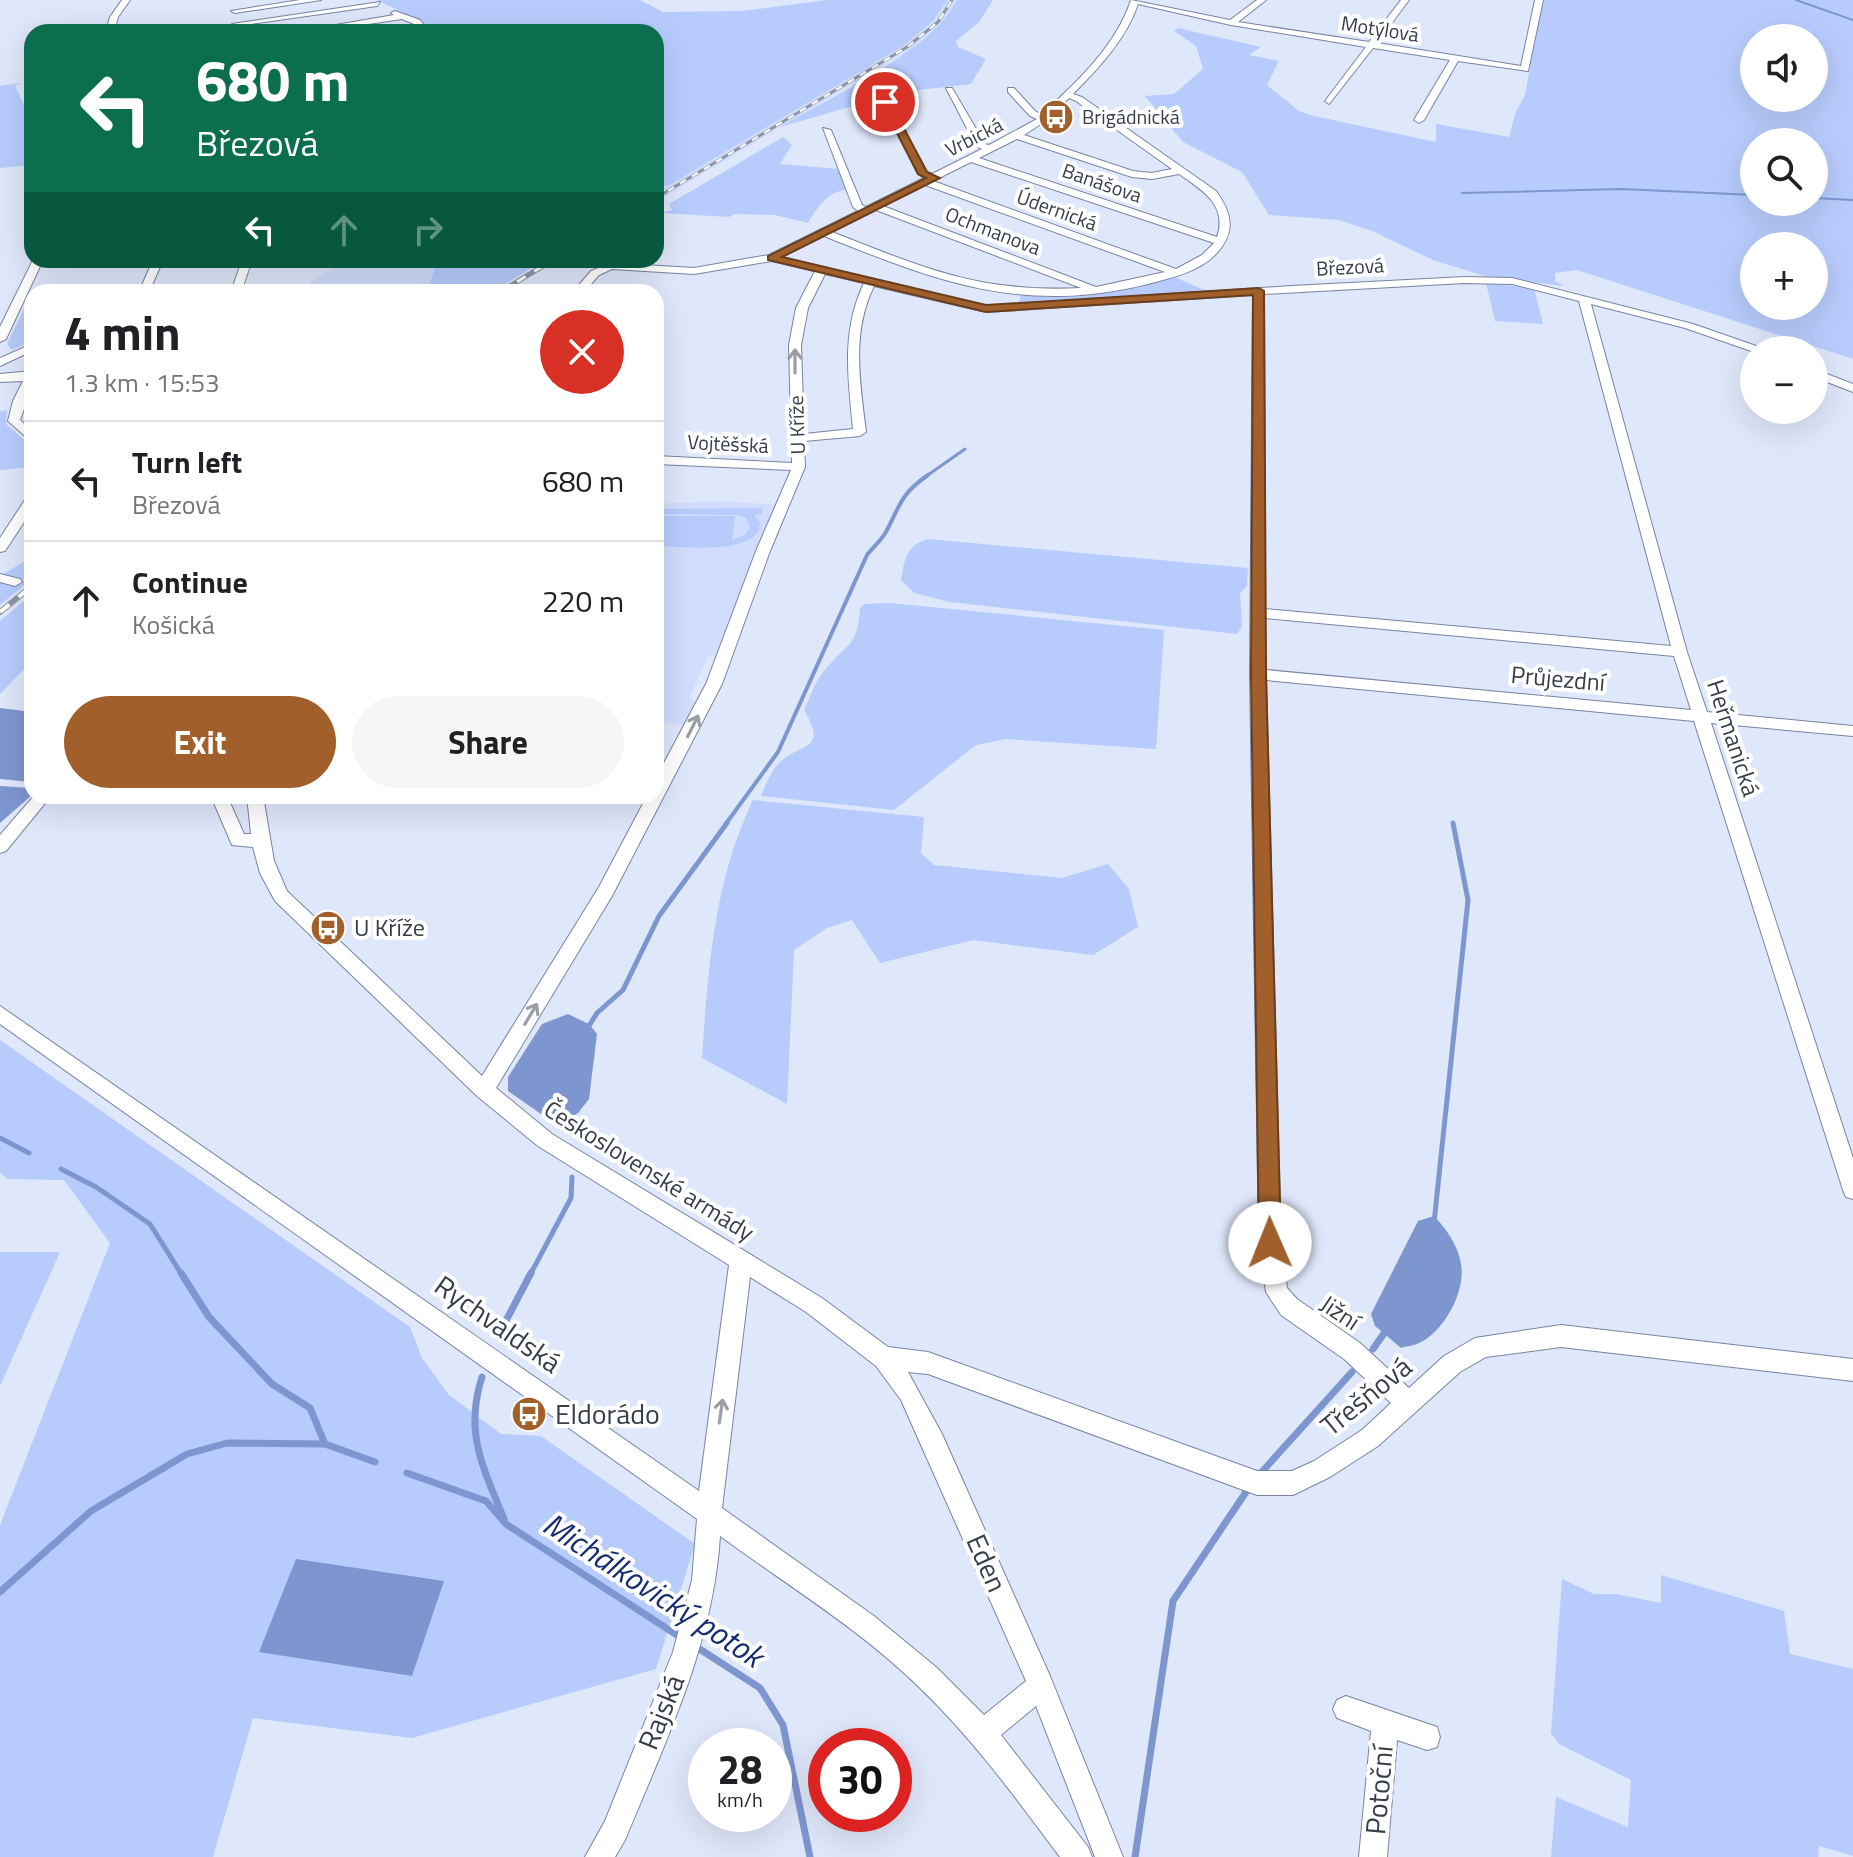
<!DOCTYPE html>
<html lang="en">
<head>
<meta charset="utf-8">
<style>
	body { margin:0; font-family:"Titillium Web",sans-serif; background:#f6f6f6; color:#202124; height:100vh; display:flex; flex-direction:column; font-size:30px; white-space:nowrap }
	* { box-sizing:border-box; margin:0 }
	p { font-size:26px; color:#757577 }
	.icon { flex:none; width:44px; height:44px; fill:none; stroke:currentColor; stroke-width:2; stroke-linecap:round; stroke-linejoin:round }
	.map { position:relative; flex:1; overflow:hidden }
	.side { position:absolute; left:24px; top:284px; width:640px; height:520px; display:flex; flex-direction:column; background:#fff; border-radius:24px; box-shadow:0 8px 32px #0002 }
	.side>* { flex:none }
	.top-card { position:absolute; left:24px; top:24px; width:640px; height:244px; border-radius:24px; box-shadow:0 8px 32px #0002; background:#0b6e4f; color:#fff; overflow:hidden }
	.buttons { position:absolute; left:1740px; top:24px; display:grid; gap:16px }
	.buttons a { display:grid; place-items:center; width:88px; height:88px; border-radius:50%; background:#fff; box-shadow:0 8px 32px #0002; font-size:40px }
	.speed { position:absolute; left:688px; top:1728px; display:flex; gap:16px; font-size:40px; font-weight:700; text-align:center }
	.speed>* { display:grid; place-content:center; width:104px; height:104px; border-radius:50%; background:#fff; box-shadow:0 8px 32px #0002; line-height:1 }
	.speed small { font-size:20px; font-weight:400 }
	.speed .limit { border:12px solid #d22; background:#fff; color:#111 }
	.pin { position:absolute; display:grid; place-items:center; width:68px; height:68px; color:#fff; margin:-34px; border:4px solid #fff; border-radius:50%; box-shadow:0 2px 8px #0007 }
	.me { position:absolute; width:88px; margin:-44px; rotate:359deg; stroke-linejoin:round; filter:drop-shadow(0 0 6px #0008) }
	.turn { display:flex; align-items:center; gap:28px; height:168px; padding:0 40px; font-size:36px }
	.turn .icon { width:104px; height:104px; stroke-width:2.5 }
	.turn b { display:block; font-size:56px; line-height:68px }
	.lanes { display:flex; align-items:center; height:76px; padding:0 40px; background:#0003; justify-content:center; gap:40px; direction:ltr }
	.lanes .off { opacity:.35 }
	.round { display:grid; place-items:center; flex:none; width:84px; height:84px; border-radius:42px; background:#f6f6f6 }
	.headline { display:flex; align-items:center; justify-content:space-between; height:136px; padding:0 40px }
	h1 { font-size:48px; font-weight:700; line-height:60px }
	.cta { display:flex; gap:16px; margin-top:auto; padding:16px 40px }
	.cta a { flex:1; height:92px; border-radius:48px; background:#a1602b; color:#fff; font-size:32px; font-weight:700; line-height:92px; text-align:center }
	.cta a+a { background:#f6f6f6; color:#202124 }
	ul { padding:0; list-style:none }
	li { display:flex; align-items:center; gap:24px; height:120px; padding:0 40px; border-top:2px solid #e0e0e0 }
	li div { flex:1 }
	li b { display:block; font-size:30px }
	li em { font-style:normal }
	.map>svg:first-child { display:block }
	.built { fill:#d0ddfc }
	.green { fill:#b7ccfd; fill-rule:evenodd }
	.water { fill:#7e96d0 }
	.lines { fill:none; stroke-linecap:round; stroke-linejoin:round }
	.stream-far4 { stroke:#7e96d0; stroke-width:2 }
	.stream-far3 { stroke:#7e96d0; stroke-width:3 }
	.stream-far2 { stroke:#7e96d0; stroke-width:4 }
	.stream-far1 { stroke:#7e96d0; stroke-width:5 }
	.stream { stroke:#7e96d0; stroke-width:7 }
	.minor-casing { stroke:#7884a1; stroke-width:2 }
	.minor { fill:#fff; fill-rule:evenodd }
	.rail-far2-casing { stroke:#8e95a4; stroke-width:3 }
	.rail-far1-casing { stroke:#8e95a4; stroke-width:5 }
	.rail-casing { stroke:#8e95a4; stroke-width:6 }
	.rail-far2 { stroke:#fff; stroke-width:2; stroke-dasharray:7; stroke-linecap:butt }
	.rail-far1 { stroke:#fff; stroke-width:3; stroke-dasharray:10; stroke-linecap:butt }
	.rail { stroke:#fff; stroke-width:4; stroke-dasharray:12; stroke-linecap:butt }
	.oneway { stroke:#9b9ea4 }
	.route { fill:#a1602b; stroke:#693e1c; stroke-width:2 }
	.labels { text-anchor:middle; stroke-width:8; stroke-linejoin:round; paint-order:stroke }
	.far-street-label { font-size:20px; fill:#373d49; stroke:#fff }
	.far-poi-label { font-size:20px; fill:#373d49; stroke:#fff; text-anchor:start }
	.street-label { font-size:24px; fill:#373d49; stroke:#fff }
	.poi-label { font-size:24px; fill:#373d49; stroke:#fff; text-anchor:start }
	.near-street-label { font-size:28px; fill:#373d49; stroke:#fff }
	.near-poi-label { font-size:28px; fill:#373d49; stroke:#fff; text-anchor:start }
	.near-water-label { font-size:32px; font-style:italic; fill:#182c71; stroke:#fff }
</style>
</head>
<body>
<div class="map">
<svg width="1853" height="1857" viewBox="0 0 1853 1857">
	<rect width="100%" height="100%" fill="#dfe7fa"/>
	<!-- built -->
	<g class="built">
		<polygon points="947,0 957,0 951,12 912,48 656,202 656,193 903,46 933,21"/>
		<polygon points="351,260 427,260 436,270 426,292 302,292 314,278"/>
		<polygon points="719,501 781,505 720,657 708,656 689,699 702,703 689,726 656,722 656,504"/>
	</g>
	<!-- green -->
	<g class="green">
		<polygon points="377,0 640,0 663,12 742,11 827,0 947,0 933,21 903,46 668,186 656,185 656,32 430,32 426,24"/>
		<path d="M957 0H993L979 22 956 41 958 47 986 59 971 84 902 92 780 127C831 97 931 51 957 0Z"/>
		<path d="M1542 0H1853V359L1577 270 1555 273V281L1564 286 1485 276 1433 260 1372 231 1339 220 1269 215 1242 172 1183 142 1145 96 1174 94 1203 69 1196 46 1174 31 1178 28 1261 47 1249 55 1279 61 1267 85 1299 111 1314 116 1436 142V124L1509 137 1515 114 1525 95ZM1754 38H1814V98H1754ZM1754 142H1814V202H1754ZM1754 246H1814V306H1754Z"/>
		<polygon points="21,83 15,86 32,122 32,165 0,168 0,86"/>
		<path d="M783 137 792 145 780 164 839 169 846 190C828 191 816 209 808 223L775 215 734 214 729 217 661 213 672 210 669 204Z"/>
		<polygon points="427,260 545,260 492,292 426,292 435,270"/>
		<path d="M1172 276 1209 292 1017 306 1021 295C1073 296 1122 292 1172 276Z"/>
		<polygon points="1486,283 1534,288 1543,324 1495,321"/>
		<polygon points="32,308 32,341 12,350 7,344 24,309"/>
		<polygon points="7,410 6,424 32,447 32,467 0,470 0,411"/>
		<path d="M762 508V514L754 515 760 523 759 531C741 555 684 546 656 546V516H735L732 540 745 535 750 527 746 518 737 515 656 514V509Z"/>
		<path d="M928 539 1248 568 1247 586 1240 593 1242 627 1237 634 950 602 914 593 901 580C905 559 905 546 928 539Z"/>
		<polygon points="32,557 32,579 0,605 0,576"/>
		<polygon points="32,594 32,661 0,694 0,621"/>
		<path d="M890 603 1164 630 1156 749 1006 739 976 745 894 810 761 796C766 785 771 770 780 762 800 743 829 751 804 710 810 697 815 682 824 671 846 644 858 647 860 608L865 604Z"/>
		<path d="M753 800 924 817 921 853 934 865 1062 878 1108 864 1129 889 1138 927 1093 955 973 940 880 963 852 920 827 928 794 950 787 1104 702 1058C708 969 714 881 753 800Z"/>
		<polygon points="0,1040 410,1327 422,1358 449,1395 501,1434 541,1436 695,1544 656,1669 412,1738 253,1718 213,1857 0,1857 0,1525 110,1243 64,1180 8,1179 0,1173"/>
		<polygon points="0,1252 60,1252 0,1386"/>
		<polygon points="1661,1575 1784,1611 1790,1654 1853,1669 1853,1856 1819,1846 1818,1857 1551,1857 1556,1797 1628,1827 1631,1780 1559,1744 1551,1733 1562,1579 1594,1594 1616,1594 1661,1603"/>
	</g>
	<!-- water -->
	<g class="water">
		<polygon points="0,708 32,712 32,782 0,779"/>
		<polygon points="0,786 32,788 32,795 0,823"/>
		<polygon points="568,1014 589,1024 597,1034 589,1099 578,1113 567,1120 551,1121 508,1091 508,1077 542,1024"/>
		<path d="M1434 1216C1447 1230 1458 1245 1461 1264 1466 1291 1444 1332 1419 1343 1414 1346 1406 1346 1401 1348L1375 1326 1371 1314 1418 1221Z"/>
		<polygon points="296,1559 444,1581 412,1676 259,1652"/>
	</g>
	<g class="lines">
		<!-- stream-far4 -->
		<g class="stream-far4">
			<polyline points="1796,0 1853,20"/>
			<polyline points="1462,193 1621,189 1754,195"/>
			<polyline points="1814,198 1853,200"/>
		</g>
		<!-- stream-far3 -->
		<polyline class="stream-far3" points="925,477 965,449"/>
		<!-- stream-far2 -->
		<path class="stream-far2" d="M725 825 778 752 867 555C873 547 883 539 887 530 901 503 901 494 928 475"/>
		<!-- stream-far1 -->
		<g class="stream-far1">
			<polyline points="587,1029 597,1013 623,990 659,916 727,823"/>
			<polyline points="568,1115 578,1128"/>
			<polyline points="0,1138 29,1153"/>
			<polyline points="61,1169 96,1187 150,1224 182,1275"/>
			<polyline points="1434,1223 1468,900 1453,823"/>
			<polyline points="530,1275 571,1198 572,1177"/>
		</g>
		<!-- stream -->
		<g class="stream">
			<polyline points="181,1273 209,1317 272,1384 310,1408 325,1444"/>
			<polyline points="501,1330 531,1273"/>
			<polyline points="1373,1349 1387,1329"/>
			<path d="M482 1377C464 1433 483 1467 504 1519"/>
			<polyline points="407,1473 486,1501 506,1524 680,1637"/>
			<polyline points="1259,1475 1352,1372"/>
			<polyline points="0,1592 91,1511 187,1454 227,1443 325,1444 375,1462"/>
			<polyline points="695,1646 760,1688 783,1725 810,1857"/>
			<polyline points="1135,1857 1173,1601 1250,1486"/>
		</g>
		<defs>
			<g id="minor">
				<polygon points="122,0 130,0 118,17 114,32 106,32 110,17"/>
				<polygon points="300,0 321,0 235,13 231,11"/>
				<path d="M1131 0 1230 20 1257 0H1266L1238 22 1369 42 1401 0H1409L1377 43 1521 66 1535 0H1543L1528 71 1458 61 1424 120 1419 123 1414 120 1450 60 1373 48 1329 104 1325 101 1366 47 1231 25 1138 4C1127 38 1098 69 1073 94L1082 97 1216 191C1233 214 1236 234 1215 255 1198 272 1171 278 1148 284 1022 315 939 282 824 236L782 257 986 306 1292 286 1464 277 1512 278 1693 324 1762 348 1764 350H1754V352L1685 328 1591 304 1687 652 1707 712 1853 726V736L1711 723 1853 1158V1199L1846 1197 1843 1190 1694 721 1266 680 1281 1243 1287 1288 1297 1299 1360 1343 1409 1388 1444 1356 1475 1338 1561 1325 1853 1359V1381L1561 1347 1486 1357 1460 1372 1378 1446 1330 1477 1293 1495H1257L928 1374 908 1372 942 1434 1050 1676 1123 1857H1095L1036 1706 1001 1735 1088 1847 1092 1857H1060C1016 1798 973 1739 920 1688 861 1630 787 1585 720 1536 714 1642 665 1743 625 1840L615 1857H585L605 1821 673 1652 692 1580 697 1519 0 1024V1006L699 1491 729 1265 538 1146 477 1096 275 901 260 873 253 847 232 845 211 796H227L244 834H251L247 796H263L274 861 287 891 482 1076 599 887 647 796H656V778L706 684 756 551 791 470 656 464V456L792 463 789 345 796 308 815 271 772 261 694 274 612 269 599 275 584 292H573L591 271 610 263 694 268 769 255 858 211 853 207 823 128 831 130 862 205 866 207 924 178 918 174 882 100 889 102 927 172 932 174 982 149 976 146 946 88H952L985 144 989 145 1037 119 1030 116 1008 92V88H1014L1036 112 1042 114C1076 83 1116 46 1131 0ZM1069 98 1076 101 1172 169 1152 173 1133 171 1024 135 1047 120ZM1017 139 1132 177 1152 179 1179 174C1202 190 1228 205 1217 237L979 158ZM971 162 1214 243 1202 255 1176 269 933 181ZM925 185 1165 272 1096 287 883 206ZM876 210 1081 288C979 293 924 268 832 232ZM825 274 864 283C841 331 848 378 853 429L804 434 801 345 808 308ZM1464 283 1512 284 1579 301 1671 646 1265 609 1264 294ZM874 286 986 312 1253 295 1250 674 1259 1243 1266 1292 1281 1315 1344 1359 1391 1403 1362 1430 1314 1461 1292 1471H1257L928 1352 888 1347 822 1298 552 1134 496 1088 612 896 722 684 770 551 805 467 804 441 860 436 866 432C860 382 851 333 874 286ZM1265 618 1674 656 1691 710 1266 670ZM750 1277 806 1312 876 1366 901 1400 1026 1681 984 1715 936 1667 874 1616 722 1508Z"/>
				<polygon points="380,2 377,6 236,26 232,24"/>
				<polygon points="395,11 420,20 429,32 421,32 414,24 402,19 315,32 295,32 394,15 391,13"/>
				<polygon points="33,260 43,260 6,339 0,342 0,327"/>
				<polygon points="153,260 163,260 149,292 139,292"/>
				<polygon points="242,260 252,260 241,292 231,292"/>
				<polygon points="32,344 32,351 0,366 0,358"/>
				<polygon points="1814,369 1853,384 1853,392 1814,377"/>
				<polygon points="32,371 32,387 20,420 32,431 32,442 8,421 13,401 23,381 0,382 0,374"/>
				<polygon points="32,496 32,510 5,551 0,552 0,538 27,497"/>
				<polygon points="0,574 20,579 22,582 15,586 0,582"/>
				<polygon points="34,796 51,796 6,851 0,853 0,835"/>
				<polygon points="1346,1696 1437,1727 1440,1737 1437,1747 1427,1750 1397,1740 1387,1857 1359,1857 1371,1731 1337,1718 1333,1709 1337,1700"/>
			</g>
		</defs>
		<!-- minor casing -->
		<use href="#minor" class="minor-casing"/>
		<!-- minor -->
		<use href="#minor" class="minor"/>
		<defs>
			<polyline id="rail-far2" points="656,198 907,47 938,22 952,0"/>
			<polyline id="rail-far1" points="500,292 553,260"/>
			<polyline id="rail" points="0,612 32,586"/>
		</defs>
		<!-- rail-far2 casing -->
		<use href="#rail-far2" class="rail-far2-casing"/>
		<!-- rail-far1 casing -->
		<use href="#rail-far1" class="rail-far1-casing"/>
		<!-- rail casing -->
		<use href="#rail" class="rail-casing"/>
		<!-- rail-far2 -->
		<use href="#rail-far2" class="rail-far2"/>
		<!-- rail-far1 -->
		<use href="#rail-far1" class="rail-far1"/>
		<!-- rail -->
		<use href="#rail" class="rail"/>
	</g>
	<!-- one-way arrows -->
	<defs><path id="oneway-shaft" d="M-6 0H5M1.5-3L5.5 0L1.5 3" fill="none" stroke-width="1.6" stroke-linecap="round" stroke-linejoin="round" transform="scale(2)"/></defs>
	<g class="oneway">
		<use href="#oneway-shaft" transform="translate(795 361) rotate(-90)"/>
		<use href="#oneway-shaft" transform="translate(693 726) rotate(-63)"/>
		<use href="#oneway-shaft" transform="translate(531 1014) rotate(-59)"/>
		<use href="#oneway-shaft" transform="translate(721 1411) rotate(-82)"/>
	</g>
	<!-- route -->
	<polygon class="route" points="885,99 890,102 927,172 940,178 782,257 986,305 1259,288 1264,291 1266,674 1281,1243 1277,1250 1270,1253 1262,1250 1259,1243 1251,674 1253,295 986,312 768,260 768,256 926,178 918,174 881,102"/>
	<!-- icons -->
	<defs>
		<symbol id="bus-disc" viewBox="-11 -11 22 22"><circle r="9.5" fill="#a1602b" stroke="#fff"/><path d="M-5-6H5V4H4V6H2V4H-2V6H-4V4H-5ZM-3.5-4V0h7V-4ZM-3.5 1.2v1.5H-2V1.2ZM2 1.2v1.5H3.5V1.2Z" fill="#fff"/></symbol>
	</defs>
	<g fill-rule="evenodd">
		<use href="#bus-disc" x="1036" y="97" width="40" height="40"/>
		<use href="#bus-disc" x="308" y="908" width="40" height="40"/>
		<use href="#bus-disc" x="509" y="1394" width="40" height="40"/>
	</g>
	<g class="labels">
		<!-- far-street labels -->
		<g class="far-street-label">
			<text transform="translate(1380 29) rotate(9)" y="7">Motýlová</text>
			<text transform="translate(974 137) rotate(-27)" y="7">Vrbická</text>
			<text transform="translate(1102 183) rotate(19)" y="7">Banášova</text>
			<text transform="translate(1057 210) rotate(20)" y="7">Údernická</text>
			<text transform="translate(993 231) rotate(21)" y="7">Ochmanova</text>
			<text transform="translate(1350 267) rotate(-3)" y="7">Březová</text>
			<text transform="translate(797 425) rotate(-92)" y="7">U Kříže</text>
			<text transform="translate(728 444) rotate(3)" y="7">Vojtěšská</text>
		</g>
		<!-- far-poi labels -->
		<g class="far-poi-label">
			<text x="1082" y="124">Brigádnická</text>
		</g>
		<!-- street labels -->
		<g class="street-label">
			<text transform="translate(1558 679) rotate(5)" y="8">Průjezdní</text>
			<text transform="translate(1733 738) rotate(72)" y="8">Heřmanická</text>
			<text transform="translate(649 1171) rotate(32)" y="8">Československé armády</text>
			<text transform="translate(1340 1313) rotate(34)" y="8">Jižní</text>
		</g>
		<!-- poi labels -->
		<g class="poi-label">
			<text x="354" y="936">U Kříže</text>
		</g>
		<!-- near-street labels -->
		<g class="near-street-label">
			<text transform="translate(498 1324) rotate(35)" y="10">Rychvaldská</text>
			<text transform="translate(1366 1396) rotate(-39)" y="10">Třešňová</text>
			<text transform="translate(987 1563) rotate(66)" y="10">Eden</text>
			<text transform="translate(661 1712) rotate(-68)" y="10">Rajská</text>
			<text transform="translate(1379 1790) rotate(-85)" y="10">Potoční</text>
		</g>
		<!-- near-poi labels -->
		<g class="near-poi-label">
			<text x="555" y="1424">Eldorádo</text>
		</g>
		<!-- near-water labels -->
		<g class="near-water-label">
			<text transform="translate(653 1590) rotate(33)" y="11">Michálkovický potok</text>
		</g>
	</g>
</svg>
<div class="buttons">
<a><svg class="icon" aria-label="sound" viewBox="0 0 24 24"><path d="M4 9h4l5-4v14l-5-4H4zM17 9q2 3 0 6"/></svg></a>
<a><svg class="icon" aria-label="search" viewBox="0 0 24 24"><circle cx="10" cy="10" r="6"/><path d="M15 15l6 6"/></svg></a>
<a>+</a>
<a>−</a>
</div>
<div class="speed"><div>28<small>km/h</small></div><div class="limit">30</div></div>
<div class="pin" style="left:885px;top:102px;background:#d93025"><svg class="icon" aria-label="arrive" viewBox="0 0 24 24"><path d="M6 21V4h12l-3 4 3 4H6"/></svg></div>
<svg class="me" style="left:1270px;top:1243px" viewBox="-20 -20 40 40"><circle r="19" fill="#fff"/><path d="M0-13L10 11 0 6-10 11z" fill="#a1602b"/></svg>
<div class="top-card">
<div class="turn"><svg class="icon" aria-label="left" viewBox="0 0 24 24"><path d="M17 20v-9H6M10 6l-5 5 5 5"/></svg><div><b>680 m</b>Březová</div></div>
<div class="lanes"><svg class="icon" aria-label="left" viewBox="0 0 24 24"><path d="M17 20v-9H6M10 6l-5 5 5 5"/></svg><svg class="icon off" aria-label="ahead" viewBox="0 0 24 24"><path d="M12 20V5M6 11l6-6 6 6"/></svg><svg class="icon off" aria-label="right" viewBox="0 0 24 24"><path d="M7 20v-9h11M14 6l5 5-5 5"/></svg></div>
</div>
<section class="side">
<div class="headline"><div><h1>4 min</h1><p>1.3 km · 15:53</p></div><a class="round" style="background:#d93025;color:#fff"><svg class="icon" aria-label="close" viewBox="0 0 24 24"><path d="M6 6l12 12M18 6L6 18"/></svg></a></div>
<ul>
<li><svg class="icon" aria-label="left" viewBox="0 0 24 24"><path d="M17 20v-9H6M10 6l-5 5 5 5"/></svg><div><b>Turn left</b><p>Březová</p></div><em>680 m</em></li>
<li><svg class="icon" aria-label="ahead" viewBox="0 0 24 24"><path d="M12 20V5M6 11l6-6 6 6"/></svg><div><b>Continue</b><p>Košická</p></div><em>220 m</em></li>
</ul>
<div class="cta"><a>Exit</a><a>Share</a></div>
</section>
</div>
</body>
</html>
